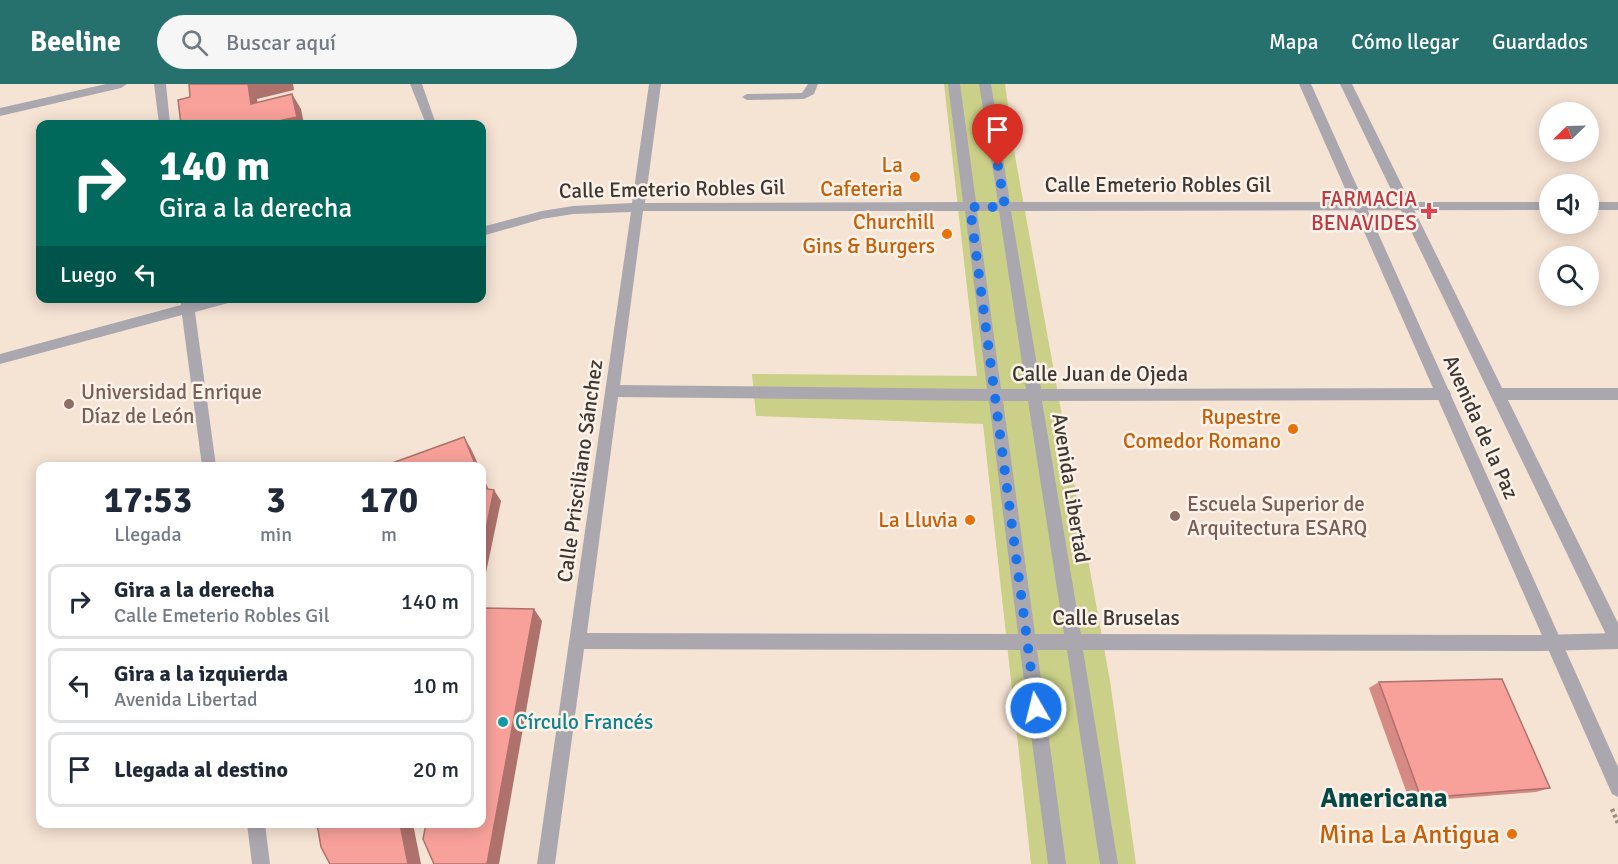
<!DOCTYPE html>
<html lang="es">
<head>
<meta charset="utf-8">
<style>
	body { margin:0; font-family:Signika,sans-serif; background:#f6f6f7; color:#1f2937; height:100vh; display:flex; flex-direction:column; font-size:22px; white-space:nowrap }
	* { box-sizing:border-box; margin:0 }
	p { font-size:20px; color:#747a83 }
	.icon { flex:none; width:33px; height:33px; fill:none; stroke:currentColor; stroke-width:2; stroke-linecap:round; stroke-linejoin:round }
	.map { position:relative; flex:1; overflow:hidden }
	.drawer { position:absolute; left:36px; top:378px; width:450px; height:366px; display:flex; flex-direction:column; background:#fff; border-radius:12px; box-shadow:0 3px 15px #0003 }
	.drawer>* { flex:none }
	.top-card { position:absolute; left:36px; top:36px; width:450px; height:183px; border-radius:12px; box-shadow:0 3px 15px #0003; background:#00695c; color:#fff; overflow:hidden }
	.needle { width:39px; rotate:247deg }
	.tools { position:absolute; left:1539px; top:18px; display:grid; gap:12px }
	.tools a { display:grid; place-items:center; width:60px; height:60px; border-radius:50%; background:#fff; box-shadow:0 3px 15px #0003; font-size:30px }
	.pin { position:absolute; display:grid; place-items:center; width:51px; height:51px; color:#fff; margin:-62px -26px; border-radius:50% 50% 50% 0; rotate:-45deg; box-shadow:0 0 6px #0007 }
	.pin .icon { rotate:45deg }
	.me { position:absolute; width:66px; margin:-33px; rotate:352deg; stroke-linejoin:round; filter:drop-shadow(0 0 4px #0008) }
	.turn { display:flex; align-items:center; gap:21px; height:126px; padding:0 24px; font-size:27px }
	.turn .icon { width:78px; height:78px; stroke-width:2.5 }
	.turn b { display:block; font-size:42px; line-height:51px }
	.then { display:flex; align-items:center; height:57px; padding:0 24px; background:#0003; gap:12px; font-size:22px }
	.eta { display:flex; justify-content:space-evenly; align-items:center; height:102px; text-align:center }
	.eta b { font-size:36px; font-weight:700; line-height:42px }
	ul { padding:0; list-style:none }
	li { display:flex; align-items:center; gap:18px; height:75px; margin:0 12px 9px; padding:0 12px; border:3px solid #e0e1e3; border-radius:12px }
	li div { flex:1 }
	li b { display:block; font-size:22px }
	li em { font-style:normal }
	header { display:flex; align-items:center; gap:36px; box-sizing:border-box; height:84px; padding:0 30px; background:#26706d; color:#fff }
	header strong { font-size:28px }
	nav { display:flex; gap:33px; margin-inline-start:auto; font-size:21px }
	.search { width:420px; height:54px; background:#f6f6f7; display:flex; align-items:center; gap:15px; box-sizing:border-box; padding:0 21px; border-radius:33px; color:#747a83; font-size:22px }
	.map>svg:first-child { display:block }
	.green { fill:#cad087 }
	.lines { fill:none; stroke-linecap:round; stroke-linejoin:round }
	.path { stroke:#9b8f84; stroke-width:4.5; stroke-dasharray:3 3; stroke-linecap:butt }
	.service { fill:#aba7af; fill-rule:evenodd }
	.minor { fill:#aba7af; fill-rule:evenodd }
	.tertiary { fill:#aba7af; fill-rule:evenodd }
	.wall { fill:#d58a84 }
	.shaded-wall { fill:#ae716c }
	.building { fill:#f8a19a; stroke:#ae716c; stroke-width:1.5 }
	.route { stroke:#1a73e8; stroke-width:10; stroke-dasharray:0 18 }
	.food-dot { fill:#e8710a; stroke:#fdf2e9; stroke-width:2 }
	.health-dot { fill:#e0444e; stroke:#fdf2e9; stroke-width:2 }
	.education-dot { fill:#8d6e63; stroke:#fdf2e9; stroke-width:2 }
	.culture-dot { fill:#0f9aa8; stroke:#fdf2e9; stroke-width:2 }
	.labels { text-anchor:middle; stroke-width:5; stroke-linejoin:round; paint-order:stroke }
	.food-label { font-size:21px; fill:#c56008; stroke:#fdf2e9; text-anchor:end }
	.street-label { font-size:21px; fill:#3f3832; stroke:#fdf2e9 }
	.health-label { font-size:21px; fill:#be3a42; stroke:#fdf2e9; text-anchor:end }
	.education-label { font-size:21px; fill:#785e54; stroke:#fdf2e9; text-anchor:start }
	.culture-label { font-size:21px; fill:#0d838f; stroke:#fdf2e9; text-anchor:start }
	.near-food-label { font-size:26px; fill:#c56008; stroke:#fdf2e9; text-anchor:end }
	.near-neighbourhood-label { font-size:27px; font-weight:bold; fill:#064845; stroke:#fdf2e9 }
</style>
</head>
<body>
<header>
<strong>Beeline</strong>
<div class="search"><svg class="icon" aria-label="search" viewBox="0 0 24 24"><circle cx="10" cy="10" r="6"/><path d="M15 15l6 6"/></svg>Buscar aquí</div>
<nav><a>Mapa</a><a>Cómo llegar</a><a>Guardados</a></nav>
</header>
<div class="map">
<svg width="1618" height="780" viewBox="0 0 1618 780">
	<rect width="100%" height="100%" fill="#f5e3d4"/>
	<!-- green -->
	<polygon class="green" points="944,0 1005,0 1015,72 1110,597 1136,780 1031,780 983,340 756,332 752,290 977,292"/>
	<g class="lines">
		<!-- path -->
		<polyline class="path" points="1612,725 1618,739"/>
		<!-- service -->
		<polygon class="service" points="808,0 818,0 814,10 804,15 747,16 742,13 747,10 802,9"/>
		<!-- minor -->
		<g class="minor">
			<polygon points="106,0 127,0 121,4 0,32 0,24"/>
			<polygon points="154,0 166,0 170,40 159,40"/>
			<polygon points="410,0 422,0 436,40 426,40"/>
			<path d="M649 0H661L645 119 963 118 948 0H960L976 118H998L979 0H991L1010 118H1550V126L1011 127 1041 305 1444 304 1449 306 1451 310 1449 314 1444 316 1042 317 1081 550 1540 551 1618 549V565L1540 567 1083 566 1118 780H1100L1067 566H1037L1066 780H1048L1020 566 584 565 555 780H537L631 128 573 130 542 135 482 152V143L542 127 573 122 632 119ZM643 127H965L987 305 620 301ZM977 127H999L1026 305H1001ZM618 313 989 317 1018 550 587 549ZM1003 317H1028L1064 550H1035Z"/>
			<rect x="1588" y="118" width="30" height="8"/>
			<polygon points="181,214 193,214 194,218 206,214 233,214 232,218 195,228 216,382 202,382 182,231 0,280 0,270 181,221"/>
			<polygon points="1499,304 1618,304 1618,316 1499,316 1494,314 1492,310 1494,306"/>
			<polygon points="247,740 265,740 270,780 252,780"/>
		</g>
		<!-- tertiary -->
		<g class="tertiary">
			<polygon points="1299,0 1311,0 1618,683 1618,713 1612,710"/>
			<polygon points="1340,0 1352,0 1618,539 1618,565 1612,563"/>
		</g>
	</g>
	<!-- wall -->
	<polygon class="wall" points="1379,598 1550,704 1536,708 1410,718 1369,604"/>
	<!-- shaded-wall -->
	<g class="shaded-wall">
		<polygon points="248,0 293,0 294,6 257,15 260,35 251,20"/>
		<polygon points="292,10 301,25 304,40 265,40"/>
		<polygon points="464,353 471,365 479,382 476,382"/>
		<polygon points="482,390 488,404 486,416 482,409"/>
		<polygon points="494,406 501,417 483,503 482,504 482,464"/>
		<polygon points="534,525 542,537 499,780 487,780"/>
		<polygon points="400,740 413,740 421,780 408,780"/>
	</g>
	<!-- building -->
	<g class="building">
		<polygon points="189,0 248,0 251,20 292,10 297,33 265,40 181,40 178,16 190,13"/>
		<polygon points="464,353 476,382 384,382"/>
		<polygon points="482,404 494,406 482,464"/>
		<polygon points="482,524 534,525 487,780 434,780 423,755 426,740 482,740"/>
		<polygon points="1502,595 1550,704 1421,714 1379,598"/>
		<polygon points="317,740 400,740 408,780 330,780 321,763"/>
	</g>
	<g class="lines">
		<!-- route -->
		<polyline class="route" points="998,82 1005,123 970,123 1036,624"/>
	</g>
	<!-- markers -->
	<g class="food-dot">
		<circle cx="915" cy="93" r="6"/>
		<circle cx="947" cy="150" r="6"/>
		<circle cx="1293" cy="345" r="6"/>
		<circle cx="970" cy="436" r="6"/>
		<circle cx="1512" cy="750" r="6"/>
	</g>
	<path class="health-dot" d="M1426 118h6v6h6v6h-6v6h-6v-6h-6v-6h6z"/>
	<g class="education-dot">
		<circle cx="69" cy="320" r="6"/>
		<circle cx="1175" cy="432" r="6"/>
	</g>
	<circle class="culture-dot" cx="503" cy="638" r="6"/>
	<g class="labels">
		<!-- food labels -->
		<g class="food-label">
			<text x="903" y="88">La<tspan x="903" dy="24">Cafeteria</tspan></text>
			<text x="935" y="145">Churchill<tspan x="935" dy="24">Gins &amp; Burgers</tspan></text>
			<text x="1281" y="340">Rupestre<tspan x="1281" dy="24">Comedor Romano</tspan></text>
			<text x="958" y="443">La Lluvia</text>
		</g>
		<!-- street labels -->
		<g class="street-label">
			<text x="1158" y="108">Calle Emeterio Robles Gil</text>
			<text transform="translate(672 105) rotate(-1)" y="7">Calle Emeterio Robles Gil</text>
			<text x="1100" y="297">Calle Juan de Ojeda</text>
			<text transform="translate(1481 343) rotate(66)" y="7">Avenida de la Paz</text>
			<text transform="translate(580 387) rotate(-82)" y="7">Calle Prisciliano Sánchez</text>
			<text transform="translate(1071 404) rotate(81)" y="7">Avenida Libertad</text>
			<text x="1116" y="541">Calle Bruselas</text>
		</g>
		<!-- health labels -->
		<g class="health-label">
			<text x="1417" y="122">FARMACIA<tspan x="1417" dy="24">BENAVIDES</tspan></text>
		</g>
		<!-- education labels -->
		<g class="education-label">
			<text x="81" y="315">Universidad Enrique<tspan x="81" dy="24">Díaz de León</tspan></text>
			<text x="1187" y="427">Escuela Superior de<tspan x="1187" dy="24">Arquitectura ESARQ</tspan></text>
		</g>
		<!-- culture labels -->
		<g class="culture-label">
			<text x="515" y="645">Círculo Francés</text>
		</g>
		<!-- near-food labels -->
		<g class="near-food-label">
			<text x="1500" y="759">Mina La Antigua</text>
		</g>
		<!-- near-neighbourhood labels -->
		<g class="near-neighbourhood-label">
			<text x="1384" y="723">Americana</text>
		</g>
	</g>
</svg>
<div class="tools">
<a><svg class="needle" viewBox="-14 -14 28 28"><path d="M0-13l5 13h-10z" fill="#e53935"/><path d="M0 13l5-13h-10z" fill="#747a83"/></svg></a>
<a><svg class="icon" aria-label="sound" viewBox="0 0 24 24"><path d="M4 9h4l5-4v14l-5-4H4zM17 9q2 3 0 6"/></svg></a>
<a><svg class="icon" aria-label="search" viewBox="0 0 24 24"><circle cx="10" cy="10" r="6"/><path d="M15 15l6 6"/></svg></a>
</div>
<div class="pin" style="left:998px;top:82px;background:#d93025"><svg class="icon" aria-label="arrive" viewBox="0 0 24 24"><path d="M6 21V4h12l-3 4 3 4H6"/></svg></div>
<svg class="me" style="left:1036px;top:624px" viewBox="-20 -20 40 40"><circle r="17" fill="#1a73e8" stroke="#fff" stroke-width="3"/><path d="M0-11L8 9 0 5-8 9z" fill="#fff"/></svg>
<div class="top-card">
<div class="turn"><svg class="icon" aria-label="right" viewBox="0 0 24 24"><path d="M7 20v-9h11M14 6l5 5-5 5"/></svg><div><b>140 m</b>Gira a la derecha</div></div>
<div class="then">Luego<svg class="icon" aria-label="left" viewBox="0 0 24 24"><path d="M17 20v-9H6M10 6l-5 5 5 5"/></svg></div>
</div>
<section class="drawer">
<div class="eta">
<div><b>17:53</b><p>Llegada</p></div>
<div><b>3</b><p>min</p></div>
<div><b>170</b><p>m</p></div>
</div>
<ul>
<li><svg class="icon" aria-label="right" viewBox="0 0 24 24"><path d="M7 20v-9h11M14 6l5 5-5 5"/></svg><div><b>Gira a la derecha</b><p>Calle Emeterio Robles Gil</p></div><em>140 m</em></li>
<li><svg class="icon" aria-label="left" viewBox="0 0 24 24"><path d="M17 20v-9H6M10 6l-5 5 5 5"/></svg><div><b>Gira a la izquierda</b><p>Avenida Libertad</p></div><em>10 m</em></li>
<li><svg class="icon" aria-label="arrive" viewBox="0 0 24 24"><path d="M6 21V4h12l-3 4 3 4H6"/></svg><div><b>Llegada al destino</b></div><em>20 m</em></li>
</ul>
</section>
</div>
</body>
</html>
